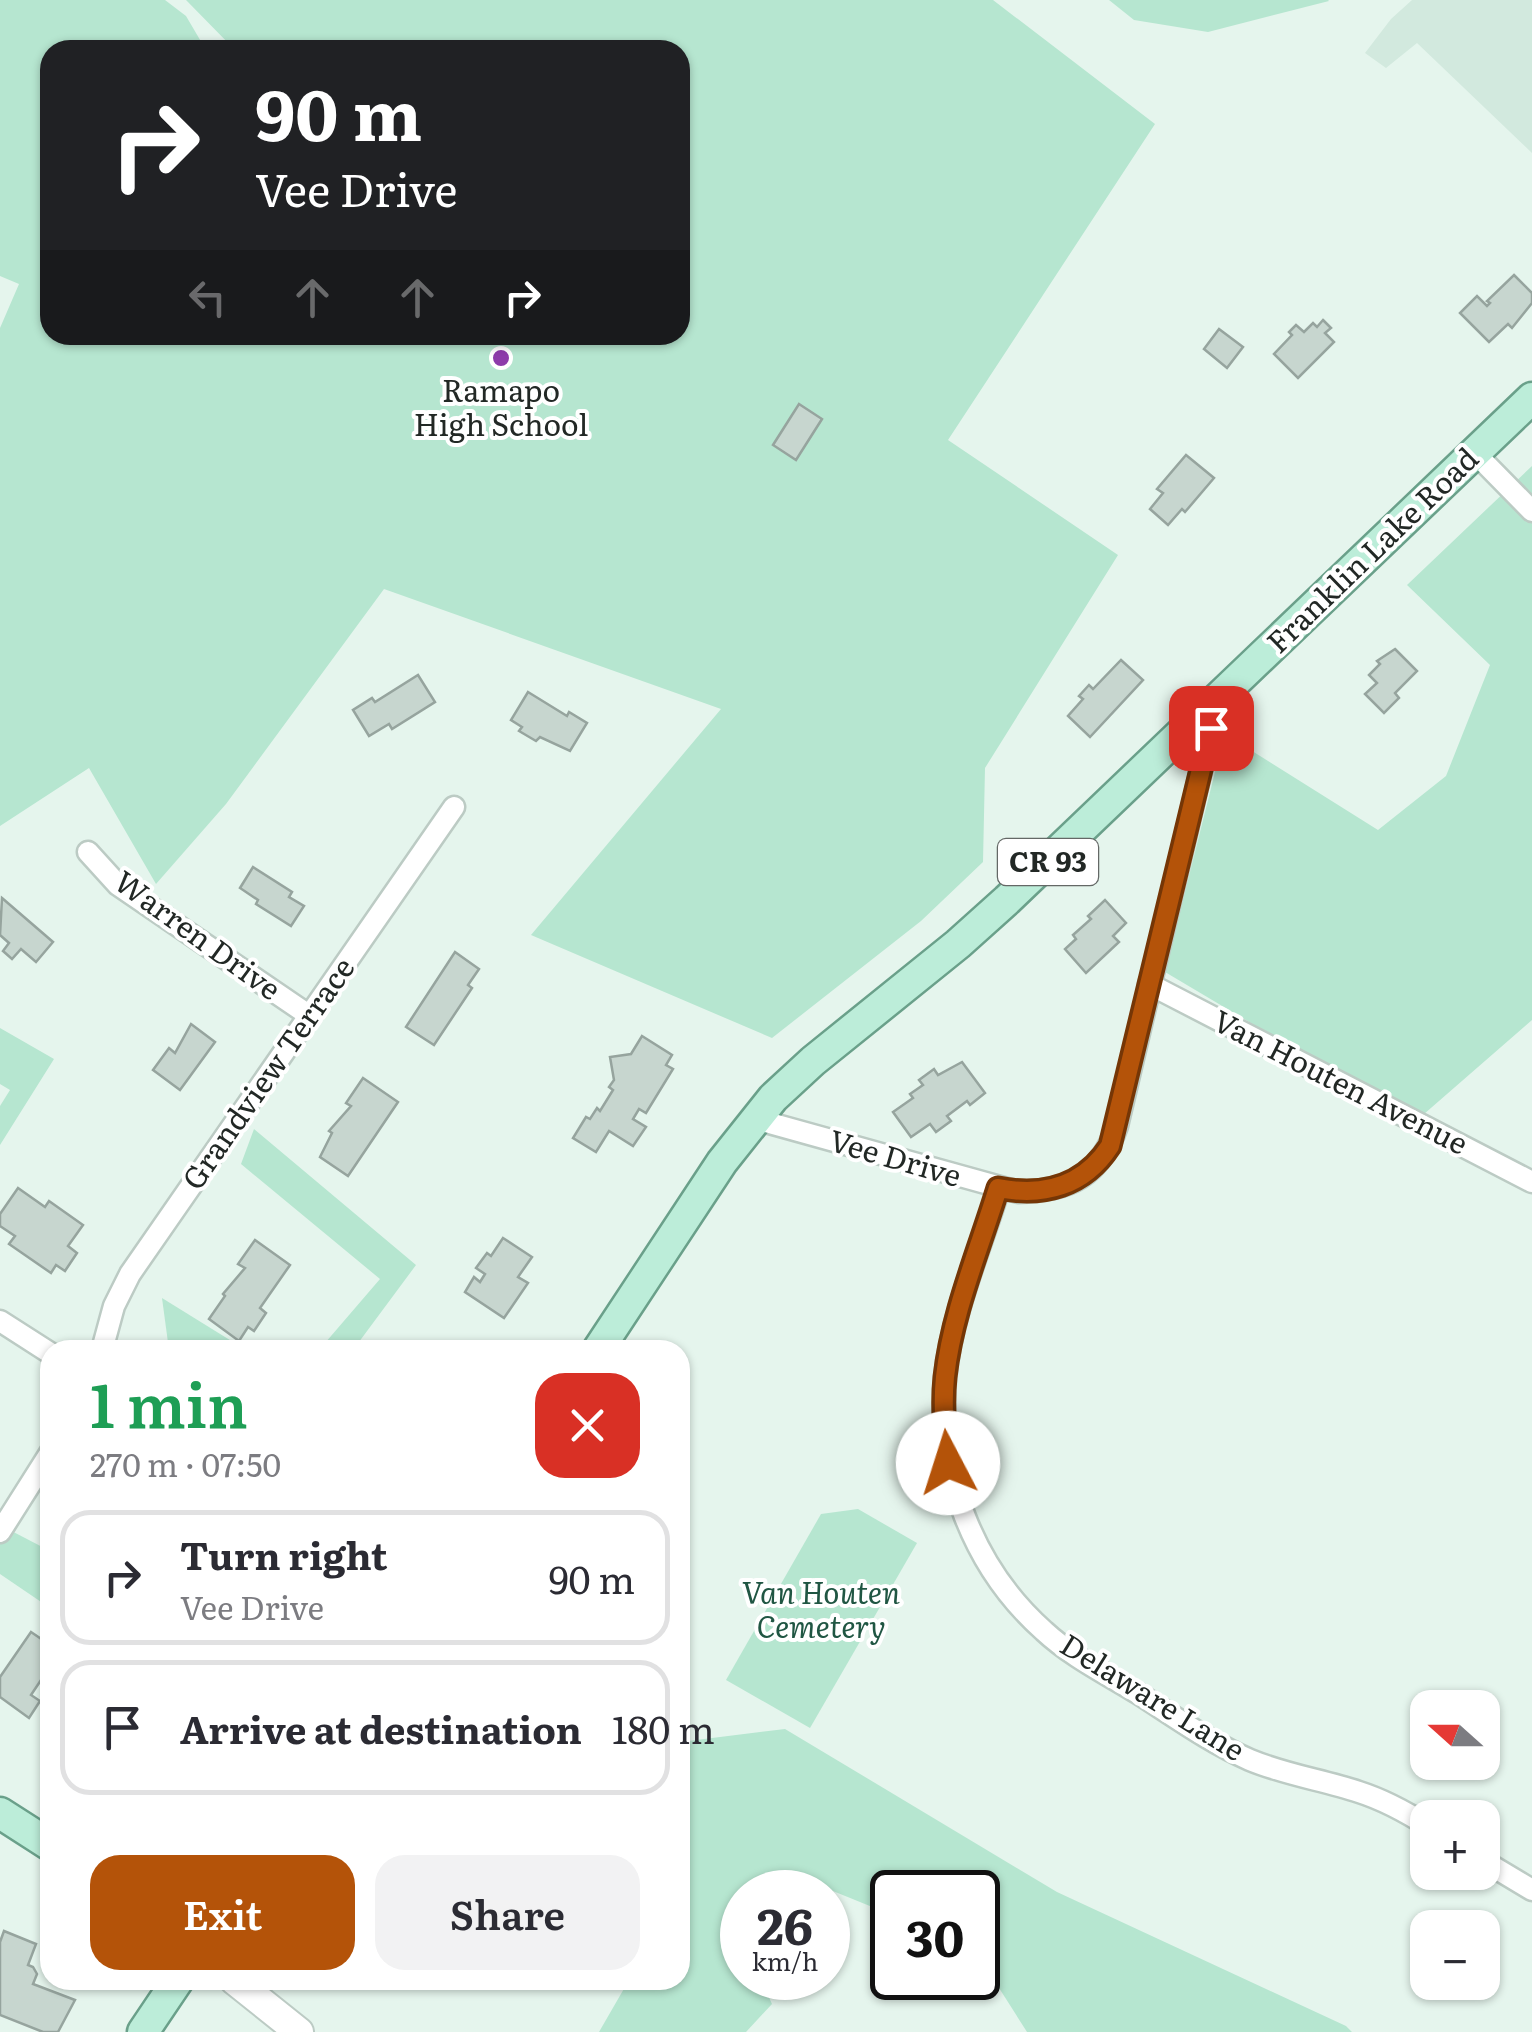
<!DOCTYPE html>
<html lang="en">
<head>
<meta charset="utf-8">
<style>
	body { margin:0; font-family:Literata,serif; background:#f2f2f3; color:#2b2b33; height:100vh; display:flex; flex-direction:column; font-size:38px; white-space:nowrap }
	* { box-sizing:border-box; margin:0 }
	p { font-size:32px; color:#7c7c81 }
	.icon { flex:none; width:55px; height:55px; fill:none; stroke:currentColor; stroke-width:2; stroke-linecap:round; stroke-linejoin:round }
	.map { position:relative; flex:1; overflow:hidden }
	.panel { position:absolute; left:40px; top:1340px; width:650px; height:650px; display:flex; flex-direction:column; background:#fff; border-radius:30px; box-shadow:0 2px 8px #0004 }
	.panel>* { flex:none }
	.top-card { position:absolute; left:40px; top:40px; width:650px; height:305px; border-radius:30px; box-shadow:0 2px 8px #0004; background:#202124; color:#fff; overflow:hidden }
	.needle { width:65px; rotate:291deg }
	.tools { position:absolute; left:1410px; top:1690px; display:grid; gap:20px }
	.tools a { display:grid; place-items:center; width:90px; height:90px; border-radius:20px; background:#fff; box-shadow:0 2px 8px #0004; font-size:50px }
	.speed { position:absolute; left:720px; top:1870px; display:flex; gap:20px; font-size:50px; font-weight:700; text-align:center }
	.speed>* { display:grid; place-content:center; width:130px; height:130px; border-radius:50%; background:#fff; box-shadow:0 2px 8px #0004; line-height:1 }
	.speed small { font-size:25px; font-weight:400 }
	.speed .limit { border:5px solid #111; border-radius:15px; background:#fff; color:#111 }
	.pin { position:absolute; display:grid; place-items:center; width:85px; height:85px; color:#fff; margin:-42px; border-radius:20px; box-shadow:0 5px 15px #0006 }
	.me { position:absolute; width:110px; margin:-55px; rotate:355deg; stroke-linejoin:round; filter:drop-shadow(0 0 8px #0008) }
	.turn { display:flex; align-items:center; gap:35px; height:210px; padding:0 50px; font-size:45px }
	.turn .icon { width:130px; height:130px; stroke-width:2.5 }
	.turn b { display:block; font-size:70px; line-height:85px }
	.lanes { display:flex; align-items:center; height:95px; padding:0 50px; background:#0003; justify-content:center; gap:50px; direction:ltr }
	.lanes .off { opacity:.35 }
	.round { display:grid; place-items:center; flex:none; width:105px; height:105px; border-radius:30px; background:#f2f2f3 }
	.summary { display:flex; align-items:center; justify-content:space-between; height:170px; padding:0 50px }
	h1 { font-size:60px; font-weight:600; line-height:75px; color:#1e9e55 }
	.primary-button { display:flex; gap:20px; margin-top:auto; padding:20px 50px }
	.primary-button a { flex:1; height:115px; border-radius:30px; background:#b45309; color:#fff; font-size:40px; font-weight:600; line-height:115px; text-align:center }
	.primary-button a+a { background:#f2f2f3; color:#2b2b33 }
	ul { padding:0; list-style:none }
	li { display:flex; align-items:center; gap:30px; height:135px; margin:0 20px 15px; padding:0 30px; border:5px solid #e1e1e2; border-radius:30px }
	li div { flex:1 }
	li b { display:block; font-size:38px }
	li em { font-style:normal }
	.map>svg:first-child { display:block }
	.built { fill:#d2e9de }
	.green { fill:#b6e6d0 }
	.building { fill:#c7d6cf; stroke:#96a49e; stroke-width:2.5 }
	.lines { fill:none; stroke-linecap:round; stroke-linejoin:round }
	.minor-casing { stroke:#bccbc4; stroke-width:25 }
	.secondary-casing { stroke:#bccbc4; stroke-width:32 }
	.primary-casing { stroke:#6aa08a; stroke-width:35 }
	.minor { stroke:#fff; stroke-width:20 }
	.secondary { stroke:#fff; stroke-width:28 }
	.primary { stroke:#bcedd9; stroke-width:30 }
	.route-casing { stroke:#753606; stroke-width:25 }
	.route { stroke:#b45309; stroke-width:18 }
	.poi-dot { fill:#8d3baa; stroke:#fff; stroke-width:4 }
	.labels { text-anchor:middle; stroke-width:8; stroke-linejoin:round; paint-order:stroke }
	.shield { fill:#fff; stroke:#646866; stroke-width:2.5 }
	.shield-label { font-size:28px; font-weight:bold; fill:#222825 }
	.poi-label { font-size:30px; fill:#222825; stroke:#fff }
	.street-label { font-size:30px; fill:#222825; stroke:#fff }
	.park-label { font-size:30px; font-style:italic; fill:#205643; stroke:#fff }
</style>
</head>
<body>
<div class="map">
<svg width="1532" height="2032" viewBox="0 0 1532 2032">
	<rect width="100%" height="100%" fill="#e5f5ed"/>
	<!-- built -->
	<polygon class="built" points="1412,0 1532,0 1532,153 1417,43 1386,68 1365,53 1391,19"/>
	<!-- green -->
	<g class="green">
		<polygon points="0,0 165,0 186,16 206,50 50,50 50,335 680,335 680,50 235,50 186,0 993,0 1155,124 948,440 1118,555 985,768 983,862 921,921 772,1038 531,935 721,709 384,589 226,804 156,884 89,768 0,826 0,328 19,284 0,276"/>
		<polygon points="1109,0 1328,0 1329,1 1208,32 1134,20"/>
		<polygon points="1532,466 1532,1020 1416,1121 1165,972 1216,768 1241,744 1378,830 1446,776 1490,665 1407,585"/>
		<polygon points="0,1028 54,1059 0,1145 0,1106 10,1090 0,1084"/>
		<polygon points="254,1129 416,1265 353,1350 319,1350 380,1279 241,1164"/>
		<polygon points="162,1298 246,1350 169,1350"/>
		<polygon points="858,1509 917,1543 810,1728 726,1680 821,1514"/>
		<polygon points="0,1525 50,1551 50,1608 0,1574"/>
		<polygon points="785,1729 1057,1892 1346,2026 1352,2032 1027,2032 978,1955 978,1892 892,1892 892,1915 791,1874 777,1892 742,1892 742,1978 760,1978 772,2004 746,2032 599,2032 629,1980 680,1980 680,1742"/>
	</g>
	<!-- building -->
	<g class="building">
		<polygon points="1514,275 1532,293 1532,303 1512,328 1508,324 1489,342 1460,313 1477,296 1487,306 1490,303 1487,301"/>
		<polygon points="1323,320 1331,328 1325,333 1334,342 1298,378 1274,354 1292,335 1289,332 1296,325 1304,332 1313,323 1317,327"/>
		<polygon points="1219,329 1243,347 1227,368 1204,349"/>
		<polygon points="799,404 822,419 796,460 773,445"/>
		<polygon points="1186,455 1214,478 1185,512 1182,509 1168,525 1150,509 1163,493 1157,489"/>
		<polygon points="1395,649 1417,671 1395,693 1399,698 1384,713 1365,694 1377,683 1369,675 1380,664 1377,661"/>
		<polygon points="1121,660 1143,680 1090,737 1068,716 1083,699 1079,696 1089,685 1093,689"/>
		<polygon points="418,675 435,702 392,729 389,724 369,736 353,710 372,698 375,702"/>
		<polygon points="528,692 567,716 569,712 587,723 570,751 540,737 536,741 519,731 522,727 511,720"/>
		<polygon points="253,867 292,892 289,897 304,906 291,926 256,904 258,900 240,888"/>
		<polygon points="2,898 53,942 36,962 21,949 12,959 3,951 9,943 0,935"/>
		<polygon points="1105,900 1126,923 1113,936 1119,942 1086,973 1065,949 1076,939 1073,935 1091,919 1088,916"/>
		<polygon points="455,952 479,969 468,985 472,988 434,1045 406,1027"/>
		<polygon points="191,1024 215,1042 180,1090 153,1070 169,1048 175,1053"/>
		<polygon points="642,1036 672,1055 666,1065 673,1069 646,1113 639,1109 633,1119 646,1127 633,1146 609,1131 596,1152 573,1138 586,1117 590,1119 597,1108 600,1111 613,1090 609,1087 614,1080 610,1057 631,1054"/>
		<polygon points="962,1062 985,1093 970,1105 967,1101 947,1116 951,1121 936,1132 930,1124 911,1137 893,1112 913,1098 910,1094 923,1085 919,1080 934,1069 938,1075"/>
		<polygon points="363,1078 398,1102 348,1176 320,1157 332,1133 329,1131 351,1106 346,1103"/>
		<polygon points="18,1188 45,1207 49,1201 83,1225 68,1246 77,1253 65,1271 56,1265 51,1273 9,1244 15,1236 0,1226 0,1214"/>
		<polygon points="503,1238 532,1257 518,1277 528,1283 504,1318 465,1292 474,1277 480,1282 485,1274 476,1268 487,1253 491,1256"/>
		<polygon points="255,1240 290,1265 260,1308 266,1313 254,1331 248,1327 239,1341 209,1319 225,1296 223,1294 245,1268 238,1264"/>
		<polygon points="31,1632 50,1645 50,1661 44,1669 47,1671 31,1695 40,1701 29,1718 0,1697 0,1677"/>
		<polygon points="4,1931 36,1944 28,1965 33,1967 37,1974 33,1984 75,2000 58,2032 43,2032 0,2015 0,1942"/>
	</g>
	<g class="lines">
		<defs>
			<g id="minor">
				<polyline points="1475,453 1532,511"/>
				<polyline points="88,852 118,885 310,1016"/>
				<polyline points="1149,984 1532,1182"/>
				<path d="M755 1119 1018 1192C1070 1191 1100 1176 1117 1126L1211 728 1208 711"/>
				<path d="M999 1188C980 1250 951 1315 945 1379 937 1473 973 1568 1044 1631 1072 1657 1107 1674 1139 1694 1175 1717 1211 1743 1250 1760 1286 1775 1323 1780 1359 1792 1384 1800 1406 1812 1428 1826"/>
				<polyline points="0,1321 50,1353"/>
				<polyline points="102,1350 114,1306 130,1274 454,807"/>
				<polyline points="0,1532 50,1453"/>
				<polyline points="1482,1860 1532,1890"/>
			</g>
			<polyline id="secondary" points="234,1980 299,2032"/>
			<g id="primary">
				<polyline points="598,1350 722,1162 773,1098 813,1061 958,944 1007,900 1532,398"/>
				<polyline points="0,1813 50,1845"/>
				<polyline points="143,2032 178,1980"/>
			</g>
		</defs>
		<!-- minor casing -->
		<use href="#minor" class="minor-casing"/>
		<!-- secondary casing -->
		<use href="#secondary" class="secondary-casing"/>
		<!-- primary casing -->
		<use href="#primary" class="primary-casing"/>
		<!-- minor -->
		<use href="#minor" class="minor"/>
		<!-- secondary -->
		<use href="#secondary" class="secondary"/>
		<!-- primary -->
		<use href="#primary" class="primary"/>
	</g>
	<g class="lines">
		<defs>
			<path id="route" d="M948 1463C945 1435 942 1406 945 1377 952 1313 979 1250 998 1188 1044 1197 1084 1186 1110 1146L1211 728"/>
		</defs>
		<!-- route casing -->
		<use href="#route" class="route-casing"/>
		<!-- route -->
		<use href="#route" class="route"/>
	</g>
	<!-- markers -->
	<circle class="poi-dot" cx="501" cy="358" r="10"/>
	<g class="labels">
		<!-- shield labels -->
		<rect class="shield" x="998" y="839" width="100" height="46" rx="8"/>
		<g class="shield-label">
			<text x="1048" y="872">CR 93</text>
		</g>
		<!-- poi labels -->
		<g class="poi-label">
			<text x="501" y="402">Ramapo<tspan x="501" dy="34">High School</tspan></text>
		</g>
		<!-- street labels -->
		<g class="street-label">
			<text transform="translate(1373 551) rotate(-44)" y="10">Franklin Lake Road</text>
			<text transform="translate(197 936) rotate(36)" y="10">Warren Drive</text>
			<text transform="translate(269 1074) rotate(-55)" y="10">Grandview Terrace</text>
			<text transform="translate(1340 1083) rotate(27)" y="10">Van Houten Avenue</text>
			<text transform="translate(895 1159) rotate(16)" y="10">Vee Drive</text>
			<text transform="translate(1152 1698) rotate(32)" y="10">Delaware Lane</text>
		</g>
		<!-- park labels -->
		<g class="park-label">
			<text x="821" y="1604">Van Houten<tspan x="821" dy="34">Cemetery</tspan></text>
		</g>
	</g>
</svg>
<div class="tools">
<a><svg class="needle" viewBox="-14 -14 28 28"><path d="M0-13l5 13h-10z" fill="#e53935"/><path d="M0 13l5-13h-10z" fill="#7c7c81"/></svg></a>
<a>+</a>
<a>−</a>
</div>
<div class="speed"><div>26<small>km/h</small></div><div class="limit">30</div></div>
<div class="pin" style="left:1211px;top:728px;background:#d93025"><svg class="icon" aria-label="arrive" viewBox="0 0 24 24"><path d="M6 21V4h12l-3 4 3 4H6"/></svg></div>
<svg class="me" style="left:948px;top:1463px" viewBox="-20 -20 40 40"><circle r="19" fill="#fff"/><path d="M0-13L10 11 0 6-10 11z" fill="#b45309"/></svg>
<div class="top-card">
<div class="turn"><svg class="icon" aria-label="right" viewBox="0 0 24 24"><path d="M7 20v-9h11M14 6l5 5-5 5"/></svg><div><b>90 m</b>Vee Drive</div></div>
<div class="lanes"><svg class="icon off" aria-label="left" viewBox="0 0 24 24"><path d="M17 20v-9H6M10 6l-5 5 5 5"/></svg><svg class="icon off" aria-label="ahead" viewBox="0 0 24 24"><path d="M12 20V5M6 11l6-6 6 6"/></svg><svg class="icon off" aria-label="ahead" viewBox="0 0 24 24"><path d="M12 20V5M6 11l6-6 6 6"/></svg><svg class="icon" aria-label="right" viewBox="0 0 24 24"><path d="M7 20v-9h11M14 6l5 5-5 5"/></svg></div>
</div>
<section class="panel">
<div class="summary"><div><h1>1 min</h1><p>270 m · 07:50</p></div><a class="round" style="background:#d93025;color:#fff"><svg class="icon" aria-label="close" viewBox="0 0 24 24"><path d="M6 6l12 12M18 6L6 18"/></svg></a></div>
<ul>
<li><svg class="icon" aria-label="right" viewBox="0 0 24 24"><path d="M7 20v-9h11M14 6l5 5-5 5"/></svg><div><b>Turn right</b><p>Vee Drive</p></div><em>90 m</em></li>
<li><svg class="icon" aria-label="arrive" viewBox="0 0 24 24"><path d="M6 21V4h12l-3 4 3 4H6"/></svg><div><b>Arrive at destination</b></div><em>180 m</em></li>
</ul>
<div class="primary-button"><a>Exit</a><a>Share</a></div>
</section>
</div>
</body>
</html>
